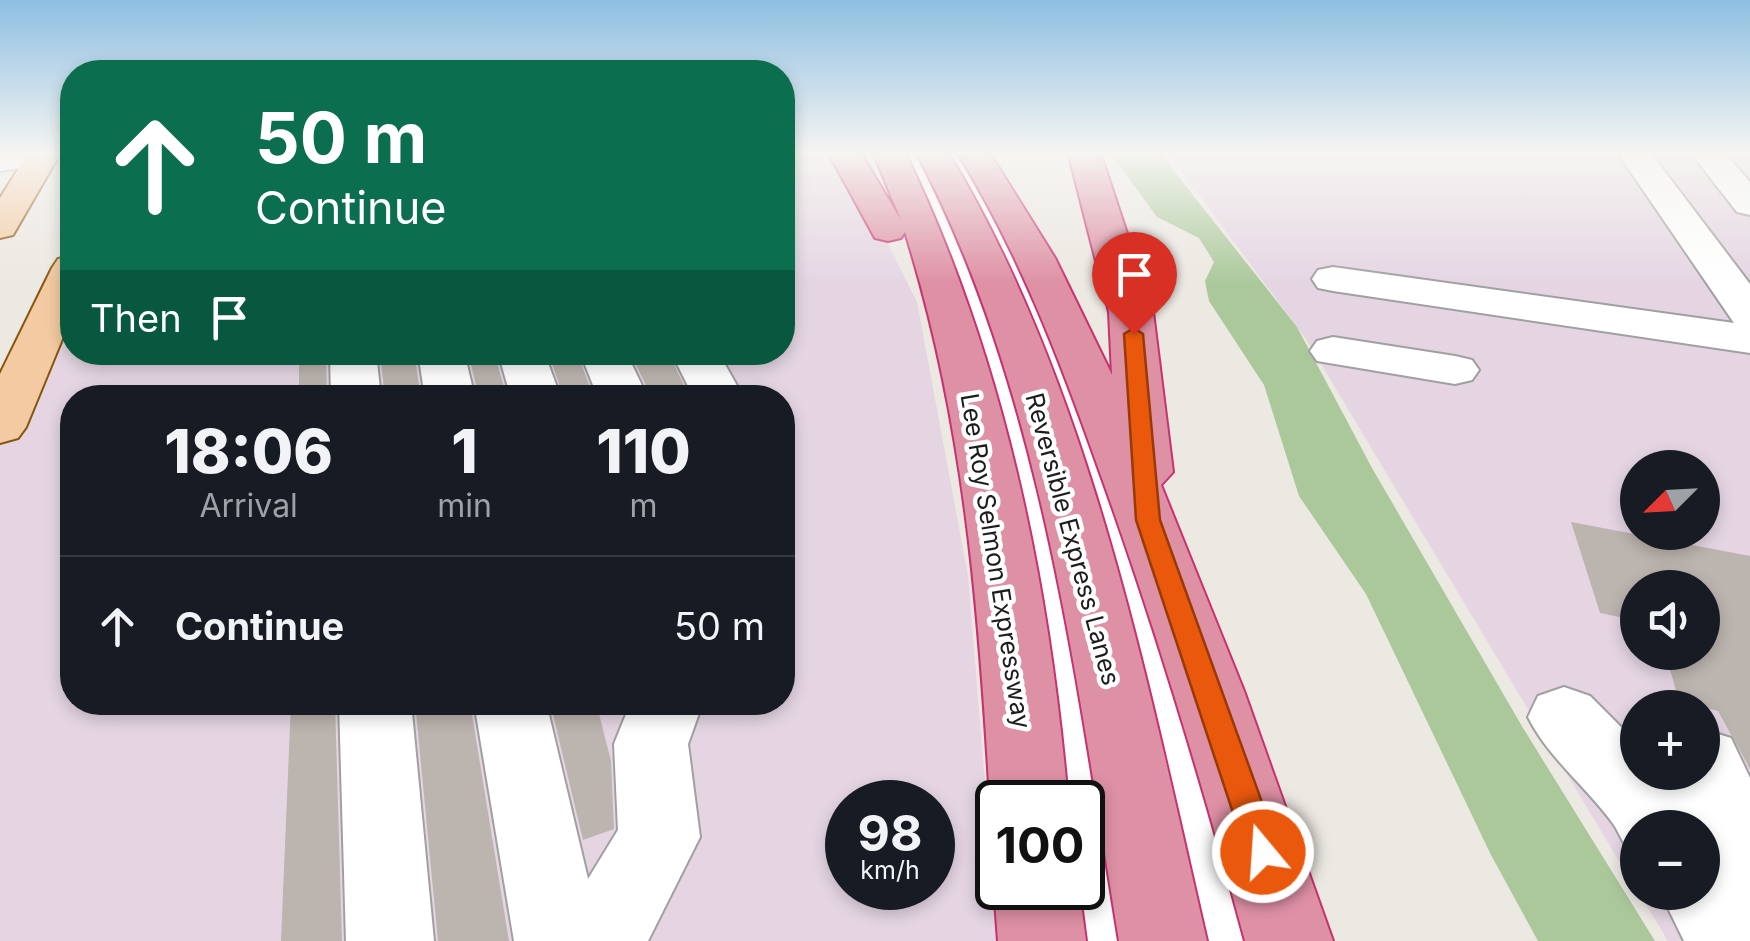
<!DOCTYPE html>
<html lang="en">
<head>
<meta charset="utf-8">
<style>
	body { margin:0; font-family:Inter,sans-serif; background:#20242c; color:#f1f3f6; height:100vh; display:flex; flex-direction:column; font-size:38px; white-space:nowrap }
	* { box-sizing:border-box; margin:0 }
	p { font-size:32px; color:#9ea1a6 }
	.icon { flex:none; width:55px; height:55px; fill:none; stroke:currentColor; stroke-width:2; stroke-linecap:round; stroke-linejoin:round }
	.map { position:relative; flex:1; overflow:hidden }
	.drawer { position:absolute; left:60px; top:385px; width:735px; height:330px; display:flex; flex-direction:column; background:#171b24; border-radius:40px; box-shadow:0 5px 15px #0003 }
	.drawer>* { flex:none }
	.top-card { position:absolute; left:60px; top:60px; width:735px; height:305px; border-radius:40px; box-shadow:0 5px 15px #0003; background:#0b6e4f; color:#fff; overflow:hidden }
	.needle { width:65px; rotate:246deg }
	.buttons { position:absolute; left:1620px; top:450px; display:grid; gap:20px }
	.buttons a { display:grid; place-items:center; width:100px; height:100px; border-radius:50%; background:#171b24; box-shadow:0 5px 15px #0003; font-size:50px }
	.speed { position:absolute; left:825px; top:780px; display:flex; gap:20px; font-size:50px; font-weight:700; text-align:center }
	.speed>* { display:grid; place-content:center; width:130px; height:130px; border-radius:50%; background:#171b24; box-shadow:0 5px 15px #0003; line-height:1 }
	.speed small { font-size:25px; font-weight:400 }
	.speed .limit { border:5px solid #111; border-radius:15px; background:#fff; color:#111 }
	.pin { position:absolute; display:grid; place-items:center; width:85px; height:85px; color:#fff; margin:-102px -42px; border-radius:50% 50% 50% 0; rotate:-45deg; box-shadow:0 0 10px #0007 }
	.pin .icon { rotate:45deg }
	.me { position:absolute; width:110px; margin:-55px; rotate:342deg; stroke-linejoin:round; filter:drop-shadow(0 0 8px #0008) }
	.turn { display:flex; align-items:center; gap:35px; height:210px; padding:0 30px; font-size:45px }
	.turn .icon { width:130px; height:130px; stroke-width:2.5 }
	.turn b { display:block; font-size:70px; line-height:85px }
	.then { display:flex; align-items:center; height:95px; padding:0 30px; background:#0003; gap:20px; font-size:38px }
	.eta { display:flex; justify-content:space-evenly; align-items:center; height:170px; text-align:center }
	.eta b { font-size:60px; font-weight:800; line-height:70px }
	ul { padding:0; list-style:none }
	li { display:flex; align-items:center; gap:30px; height:140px; padding:0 30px; border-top:2px solid #363941 }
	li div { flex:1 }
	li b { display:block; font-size:38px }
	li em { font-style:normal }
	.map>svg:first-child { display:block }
	.industrial { fill:#e5d5e3; fill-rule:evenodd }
	.forest { fill:#abc89b }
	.pier { fill:#fff }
	.building { fill:#bcb4af }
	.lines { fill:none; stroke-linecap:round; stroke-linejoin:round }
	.minor-casing { stroke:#a0a0a0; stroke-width:4 }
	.major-casing { stroke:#87560d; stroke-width:4 }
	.highway-casing { stroke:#c73370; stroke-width:4 }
	.minor { fill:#fff; fill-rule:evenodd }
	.major { fill:#f3caa1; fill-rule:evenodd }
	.highway { fill:#de90a4; fill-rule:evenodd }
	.route { fill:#ea580c; stroke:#983908; stroke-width:2.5 }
	.labels { text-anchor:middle; stroke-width:9; stroke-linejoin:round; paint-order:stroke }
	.street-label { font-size:25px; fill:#1c1c1c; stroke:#fff }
</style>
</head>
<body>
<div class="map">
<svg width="1750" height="941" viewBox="0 0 1750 941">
	<rect width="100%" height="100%" fill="#ece8e2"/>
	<!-- industrial -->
	<g class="industrial">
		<path d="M783 152H827L872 212 917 302 968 576 998 941H0V422L72 258V352H782ZM72 398H782V702H72ZM848 802H932V888H848Z"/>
		<path d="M1167 152H1750V941H1668L1639 893 1702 892V828H1638L1637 891 1306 339ZM1638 468H1702V532H1638ZM1638 588H1702V652H1638ZM1638 708H1702V772H1638Z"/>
	</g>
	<!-- forest -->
	<polygon class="forest" points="1110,152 1159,152 1297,327 1372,468 1523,728 1655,941 1538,941 1491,855 1366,594 1299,496 1264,385 1209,301 1205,281 1214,262 1199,238 1157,217"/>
	<!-- pier -->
	<polygon class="pier" points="901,152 965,152 1040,282 1258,941 1071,941 1065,888 1082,888 1082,802 1054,802 1020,541"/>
	<!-- building -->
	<g class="building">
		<polygon points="299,352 326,352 327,398 299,398"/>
		<polygon points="380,352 414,352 421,398 385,398"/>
		<polygon points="468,352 494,352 507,398 479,398"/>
		<polygon points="548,352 577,352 594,398 564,398"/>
		<polygon points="630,352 668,352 690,398 652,398"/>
		<polygon points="1571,522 1750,556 1750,769 1718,711 1679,701 1665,652 1702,652 1702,588 1638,588 1638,621 1600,613"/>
		<polygon points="291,702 335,702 342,941 281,941"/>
		<polygon points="415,702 470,702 509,941 438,941"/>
		<polygon points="550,702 596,702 611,761 614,829 583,840"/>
	</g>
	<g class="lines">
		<defs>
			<g id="minor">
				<polygon points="0,152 56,152 59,157 54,164 0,171"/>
				<polygon points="1617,152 1650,152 1750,284 1750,353 1333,291 1318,288 1312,279 1318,270 1333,267 1734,323"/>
				<polygon points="1690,152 1724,152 1750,182 1750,215 1737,212"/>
				<polygon points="1333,337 1455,356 1472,360 1479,370 1472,380 1455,384 1317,361 1310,351 1317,341"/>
				<polygon points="330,352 376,352 381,398 331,398"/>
				<polygon points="418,352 464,352 475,398 425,398"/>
				<polygon points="498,352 544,352 561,398 511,398"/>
				<polygon points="580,352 626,352 648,398 598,398"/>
				<polygon points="671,352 718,352 744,398 694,398"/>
				<path d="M1564 687 1590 696 1638 744V772H1666L1676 785 1671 772H1702V729L1731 738 1750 778V941H1684L1660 892H1702V828H1638V856C1625 851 1621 836 1614 825 1587 787 1549 759 1528 717L1538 696Z"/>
				<polygon points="339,702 411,702 434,941 346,941"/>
				<polygon points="474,702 546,702 588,879 618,830 614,744 631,702 703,702 688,744 700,837 648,941 514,941"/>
			</g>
			<g id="major">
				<polygon points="29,152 61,152 13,235 0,238 0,198"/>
				<polygon points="72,256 72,315 26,427 18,438 0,443 0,374 52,268 58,259"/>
			</g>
			<g id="highway">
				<path d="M828 152H860L901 220 873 152H905C1003 356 1049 579 1068 802H998V819L990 802C979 608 964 419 905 232L901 238 888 241 875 238Z"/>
				<path d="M916 152H948C1090 387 1146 677 1207 941H1119C1076 679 1042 389 916 152Z"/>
				<path d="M957 152H989L1055 258 1112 375 1109 312 1068 152H1100L1153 312 1173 472 1161 485 1244 691 1333 941H1245C1202 782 1155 625 1099 470 1060 360 1019 252 957 152Z"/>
				<polygon points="998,881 998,888 1079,888 1086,941 998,941 994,888"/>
			</g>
		</defs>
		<!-- minor casing -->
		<use href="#minor" class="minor-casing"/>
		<!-- major casing -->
		<use href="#major" class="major-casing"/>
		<!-- highway casing -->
		<use href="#highway" class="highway-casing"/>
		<!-- minor -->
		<use href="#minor" class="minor"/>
		<!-- major -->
		<use href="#major" class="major"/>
		<!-- highway -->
		<use href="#highway" class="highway"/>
	</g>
	<!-- sky -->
	<linearGradient id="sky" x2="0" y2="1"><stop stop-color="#8dbfe1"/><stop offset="0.54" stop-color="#f6f5f2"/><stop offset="1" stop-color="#f6f5f2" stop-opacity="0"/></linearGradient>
	<rect width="1750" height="284" fill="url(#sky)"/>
	<!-- route -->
	<polygon class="route" points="1134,328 1143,334 1160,520 1280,852 1275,863 1263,868 1251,863 1246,852 1136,520 1124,334"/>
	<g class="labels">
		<!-- street labels -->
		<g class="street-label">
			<text transform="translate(1073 539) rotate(75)" y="9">Reversible Express Lanes</text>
			<text transform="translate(996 561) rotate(81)" y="9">Lee Roy Selmon Expressway</text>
		</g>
	</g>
</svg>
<div class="buttons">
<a><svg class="needle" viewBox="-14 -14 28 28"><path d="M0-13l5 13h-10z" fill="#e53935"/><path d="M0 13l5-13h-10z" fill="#9ea1a6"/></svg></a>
<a><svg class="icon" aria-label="sound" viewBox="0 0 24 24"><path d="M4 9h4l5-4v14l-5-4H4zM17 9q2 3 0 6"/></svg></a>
<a>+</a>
<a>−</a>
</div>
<div class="speed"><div>98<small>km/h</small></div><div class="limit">100</div></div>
<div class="pin" style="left:1134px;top:334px;background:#d93025"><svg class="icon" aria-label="arrive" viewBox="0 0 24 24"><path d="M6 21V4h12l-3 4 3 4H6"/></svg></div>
<svg class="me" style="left:1263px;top:852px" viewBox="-20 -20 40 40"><circle r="17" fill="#ea580c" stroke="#fff" stroke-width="3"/><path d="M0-11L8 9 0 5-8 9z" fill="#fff"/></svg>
<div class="top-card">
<div class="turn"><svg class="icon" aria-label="ahead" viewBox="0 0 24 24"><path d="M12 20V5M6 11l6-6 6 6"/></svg><div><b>50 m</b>Continue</div></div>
<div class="then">Then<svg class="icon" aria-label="arrive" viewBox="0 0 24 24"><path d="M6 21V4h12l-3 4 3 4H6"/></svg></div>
</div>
<section class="drawer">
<div class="eta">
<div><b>18:06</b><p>Arrival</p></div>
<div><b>1</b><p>min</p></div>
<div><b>110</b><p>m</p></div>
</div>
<ul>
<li><svg class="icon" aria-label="ahead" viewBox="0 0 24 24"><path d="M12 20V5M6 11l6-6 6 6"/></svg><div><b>Continue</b></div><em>50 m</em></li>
</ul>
</section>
</div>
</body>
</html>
